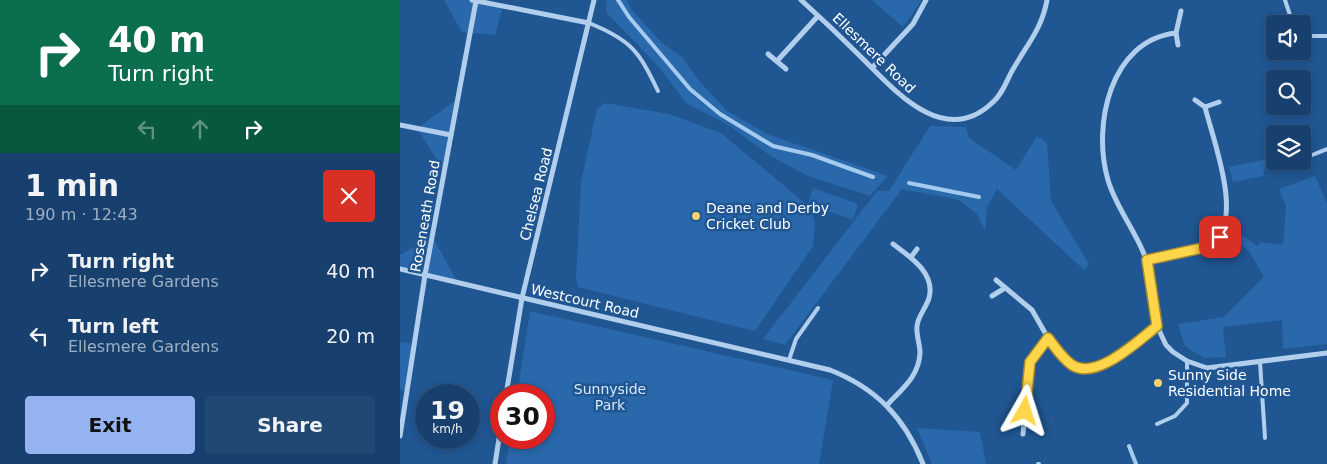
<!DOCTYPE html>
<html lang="en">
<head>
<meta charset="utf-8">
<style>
	body { margin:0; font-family:"DejaVu Sans",sans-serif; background:#214773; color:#f1f3f6; height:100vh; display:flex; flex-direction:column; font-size:19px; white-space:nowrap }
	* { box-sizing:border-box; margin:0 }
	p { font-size:16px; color:#9fafc2 }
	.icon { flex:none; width:28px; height:28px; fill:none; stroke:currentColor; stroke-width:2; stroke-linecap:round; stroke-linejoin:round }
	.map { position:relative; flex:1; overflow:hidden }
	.panel { display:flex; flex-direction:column; background:#18406e; width:400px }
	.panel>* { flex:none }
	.hud { background:#0b6e4f; color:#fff; overflow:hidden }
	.buttons { position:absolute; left:866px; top:15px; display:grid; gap:10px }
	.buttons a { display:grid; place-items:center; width:45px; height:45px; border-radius:5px; background:#18406e; box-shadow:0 2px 8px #0003,0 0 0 1px #365981; font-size:25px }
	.speed { position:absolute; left:15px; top:384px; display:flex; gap:10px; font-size:25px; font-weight:700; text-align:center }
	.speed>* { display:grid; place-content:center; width:65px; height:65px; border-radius:50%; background:#18406e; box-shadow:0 2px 8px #0003,0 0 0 1px #365981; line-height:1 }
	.speed small { font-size:12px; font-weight:400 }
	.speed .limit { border:8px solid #d22; background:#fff; color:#111 }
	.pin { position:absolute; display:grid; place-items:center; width:42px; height:42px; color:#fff; margin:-21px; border-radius:10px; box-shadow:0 2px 8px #0006 }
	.me { position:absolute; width:55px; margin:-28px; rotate:6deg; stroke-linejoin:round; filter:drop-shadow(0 0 4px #0008) }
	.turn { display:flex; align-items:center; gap:18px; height:105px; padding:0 25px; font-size:22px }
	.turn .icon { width:65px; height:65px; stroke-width:2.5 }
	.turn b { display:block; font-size:35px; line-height:42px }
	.lanes { display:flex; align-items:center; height:48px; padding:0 25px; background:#0003; justify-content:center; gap:25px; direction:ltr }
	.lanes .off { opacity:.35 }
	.round { display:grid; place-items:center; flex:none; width:52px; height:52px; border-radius:5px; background:#214773 }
	.summary { display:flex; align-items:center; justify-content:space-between; height:85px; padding:0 25px }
	h1 { font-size:30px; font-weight:700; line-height:38px }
	.button { display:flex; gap:10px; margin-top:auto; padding:10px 25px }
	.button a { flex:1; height:58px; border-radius:5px; background:#95b2f1; color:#111; font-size:20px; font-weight:700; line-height:58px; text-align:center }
	.button a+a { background:#214773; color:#f1f3f6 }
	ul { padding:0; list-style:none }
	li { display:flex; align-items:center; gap:15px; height:65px; padding:0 25px }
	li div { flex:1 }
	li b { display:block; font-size:19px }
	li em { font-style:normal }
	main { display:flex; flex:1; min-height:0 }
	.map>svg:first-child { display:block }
	.green { fill:#2968aa }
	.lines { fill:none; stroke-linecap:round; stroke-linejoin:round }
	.stream { stroke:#a5caef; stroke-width:4 }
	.lane { stroke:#b1cfed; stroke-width:4 }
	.street { stroke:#b1cfed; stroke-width:5 }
	.route-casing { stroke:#a68a30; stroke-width:12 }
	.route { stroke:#ffd54a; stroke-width:9 }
	.poi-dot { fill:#fbce72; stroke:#205692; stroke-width:2 }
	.labels { text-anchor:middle; stroke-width:5; stroke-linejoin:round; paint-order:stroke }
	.street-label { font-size:14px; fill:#fff; stroke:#205692 }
	.poi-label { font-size:14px; fill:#fff; stroke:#205692; text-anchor:start }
	.park-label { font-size:14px; fill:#d7e8fa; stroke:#205692 }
</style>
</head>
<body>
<main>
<section class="panel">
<div class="hud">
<div class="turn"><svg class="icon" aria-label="right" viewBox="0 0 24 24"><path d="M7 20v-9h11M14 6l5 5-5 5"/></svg><div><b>40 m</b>Turn right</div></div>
<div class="lanes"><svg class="icon off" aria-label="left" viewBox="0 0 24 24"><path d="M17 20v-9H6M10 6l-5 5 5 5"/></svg><svg class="icon off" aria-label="ahead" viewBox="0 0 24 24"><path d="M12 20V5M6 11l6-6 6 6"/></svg><svg class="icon" aria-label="right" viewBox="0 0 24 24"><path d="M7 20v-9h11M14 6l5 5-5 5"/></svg></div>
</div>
<div class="summary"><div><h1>1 min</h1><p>190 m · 12:43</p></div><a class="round" style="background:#d93025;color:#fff"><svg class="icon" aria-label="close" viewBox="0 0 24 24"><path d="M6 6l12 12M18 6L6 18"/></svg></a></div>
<ul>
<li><svg class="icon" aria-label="right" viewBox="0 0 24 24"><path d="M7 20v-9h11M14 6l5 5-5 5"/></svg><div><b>Turn right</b><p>Ellesmere Gardens</p></div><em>40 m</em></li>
<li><svg class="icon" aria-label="left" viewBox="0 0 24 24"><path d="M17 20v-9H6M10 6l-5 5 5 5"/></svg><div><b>Turn left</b><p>Ellesmere Gardens</p></div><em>20 m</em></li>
</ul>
<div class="button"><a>Exit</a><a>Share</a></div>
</section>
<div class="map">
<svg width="927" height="464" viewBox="0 0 927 464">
	<rect width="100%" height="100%" fill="#205692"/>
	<!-- green -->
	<g class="green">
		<polygon points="44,0 72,0 103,6 95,35 62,32"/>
		<polygon points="207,0 227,0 231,9 262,43 282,57 300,82 327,111 367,134 488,176 470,196 408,176 372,157 327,124 287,104 257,65 206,12"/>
		<polygon points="472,0 522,0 503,27"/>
		<polygon points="58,99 44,171 17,128"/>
		<polygon points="205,103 269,114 321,133 411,208 415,224 413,246 355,331 178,287 176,280 181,182 197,109"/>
		<polygon points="530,126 566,127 569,138 616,170 637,136 647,143 651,201 689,264 684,270 597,189 587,207 585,231 577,214 559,200 502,189 385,345 363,339 477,191 489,191"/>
		<polygon points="867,159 863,176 833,182 829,167"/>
		<polygon points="915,176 927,203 927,344 883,349 882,320 823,327 826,357 804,358 785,346 778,324 824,317 864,277 849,251 836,241 842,235 857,246 861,242 883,245 886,207 879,189"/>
		<polygon points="413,188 458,204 453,220 408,204"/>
		<polygon points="32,236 58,283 0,267 0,255"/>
		<polygon points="130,311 433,380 419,464 106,464 110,438 144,438 144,395 117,395"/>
		<polygon points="0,342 14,344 7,390 0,389"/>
		<polygon points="517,428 580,432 586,464 532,464"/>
	</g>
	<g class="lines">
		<!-- stream -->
		<g class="stream">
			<polyline points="218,0 229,17 290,89 320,114 373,146 412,155 473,177"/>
			<polyline points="509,183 579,197"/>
			<polyline points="729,446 736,464"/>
		</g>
		<!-- lane -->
		<g class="lane">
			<polyline points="885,0 893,24"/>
			<path d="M189 23C231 40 239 51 258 91"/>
			<polyline points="902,36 927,36"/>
			<polyline points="902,159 927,149"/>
			<polyline points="389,360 396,339 418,308"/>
			<polyline points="860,362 865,438"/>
			<polyline points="757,424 775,416 787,403 787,361"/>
			<polyline points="638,464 639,464"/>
		</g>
		<!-- street -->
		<g class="street">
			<polyline points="72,0 189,23"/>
			<path d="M401 0C422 19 442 38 462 58 495 91 544 148 592 103 602 95 606 82 612 71 626 46 642 29 647 0"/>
			<path d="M776 33C710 40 692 126 708 180 716 208 736 231 746 259 753 279 753 305 757 326L766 345 773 352 787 361 807 368 927 353"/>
			<polyline points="778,45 776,33 781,11"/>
			<polyline points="368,54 386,69"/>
			<polyline points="377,61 418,16"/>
			<polyline points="472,68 513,24 526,0"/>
			<polyline points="795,100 805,107 819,102"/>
			<polyline points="0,125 51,135"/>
			<polyline points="511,257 517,249"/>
			<path d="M747 260C767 256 792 254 810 244 846 224 813 140 805 107"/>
			<path d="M0 269 430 370C476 388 505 418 523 464"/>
			<polyline points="596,280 632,310 648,338 670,364 678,368 697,367 714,358 757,326"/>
			<polyline points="592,296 605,288"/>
			<polyline points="106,395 122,298 194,0"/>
			<path d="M488 404C502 389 519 376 520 353 520 344 516 335 517 326 518 316 526 308 529 298 536 273 509 256 493 244"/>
			<polyline points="625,411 635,412"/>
			<polyline points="623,434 630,362 648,338"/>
			<polyline points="0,436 25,275 76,1"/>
			<polyline points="95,464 101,426"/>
		</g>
	</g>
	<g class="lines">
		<defs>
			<path id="route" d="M625 411 630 362 648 338C655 347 662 358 672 365 696 381 738 341 757 326L747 260 802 248 820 237"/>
		</defs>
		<!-- route casing -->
		<use href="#route" class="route-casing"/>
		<!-- route -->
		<use href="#route" class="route"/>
	</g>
	<!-- markers -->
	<g class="poi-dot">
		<circle cx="296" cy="216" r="5"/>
		<circle cx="758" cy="383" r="5"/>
	</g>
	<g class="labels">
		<!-- street labels -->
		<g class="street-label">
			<text transform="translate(474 53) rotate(44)" y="5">Ellesmere Road</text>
			<text transform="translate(136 194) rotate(-76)" y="5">Chelsea Road</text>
			<text transform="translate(25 216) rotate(-80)" y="5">Roseneath Road</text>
			<text transform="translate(185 301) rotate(13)" y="5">Westcourt Road</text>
		</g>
		<!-- poi labels -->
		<g class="poi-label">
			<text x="306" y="213">Deane and Derby<tspan x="306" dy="16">Cricket Club</tspan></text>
			<text x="768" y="380">Sunny Side<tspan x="768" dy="16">Residential Home</tspan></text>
		</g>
		<!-- park labels -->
		<g class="park-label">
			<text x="210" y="394">Sunnyside<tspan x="210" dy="16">Park</tspan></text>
		</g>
	</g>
</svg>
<div class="buttons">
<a><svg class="icon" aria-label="sound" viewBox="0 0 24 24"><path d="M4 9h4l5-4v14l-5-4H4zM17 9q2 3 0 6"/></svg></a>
<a><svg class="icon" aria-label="search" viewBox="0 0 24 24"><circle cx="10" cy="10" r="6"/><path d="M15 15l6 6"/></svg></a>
<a><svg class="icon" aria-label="layers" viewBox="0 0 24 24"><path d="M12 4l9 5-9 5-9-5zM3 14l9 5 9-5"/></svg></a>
</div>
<div class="speed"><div>19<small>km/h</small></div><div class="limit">30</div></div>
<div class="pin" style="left:820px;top:237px;background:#d93025"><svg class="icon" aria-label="arrive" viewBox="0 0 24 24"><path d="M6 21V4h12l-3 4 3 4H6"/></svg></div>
<svg class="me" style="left:625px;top:411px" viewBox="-20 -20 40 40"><path d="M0-17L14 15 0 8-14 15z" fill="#ffd54a" stroke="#fff" stroke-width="4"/></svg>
</div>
</main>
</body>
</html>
